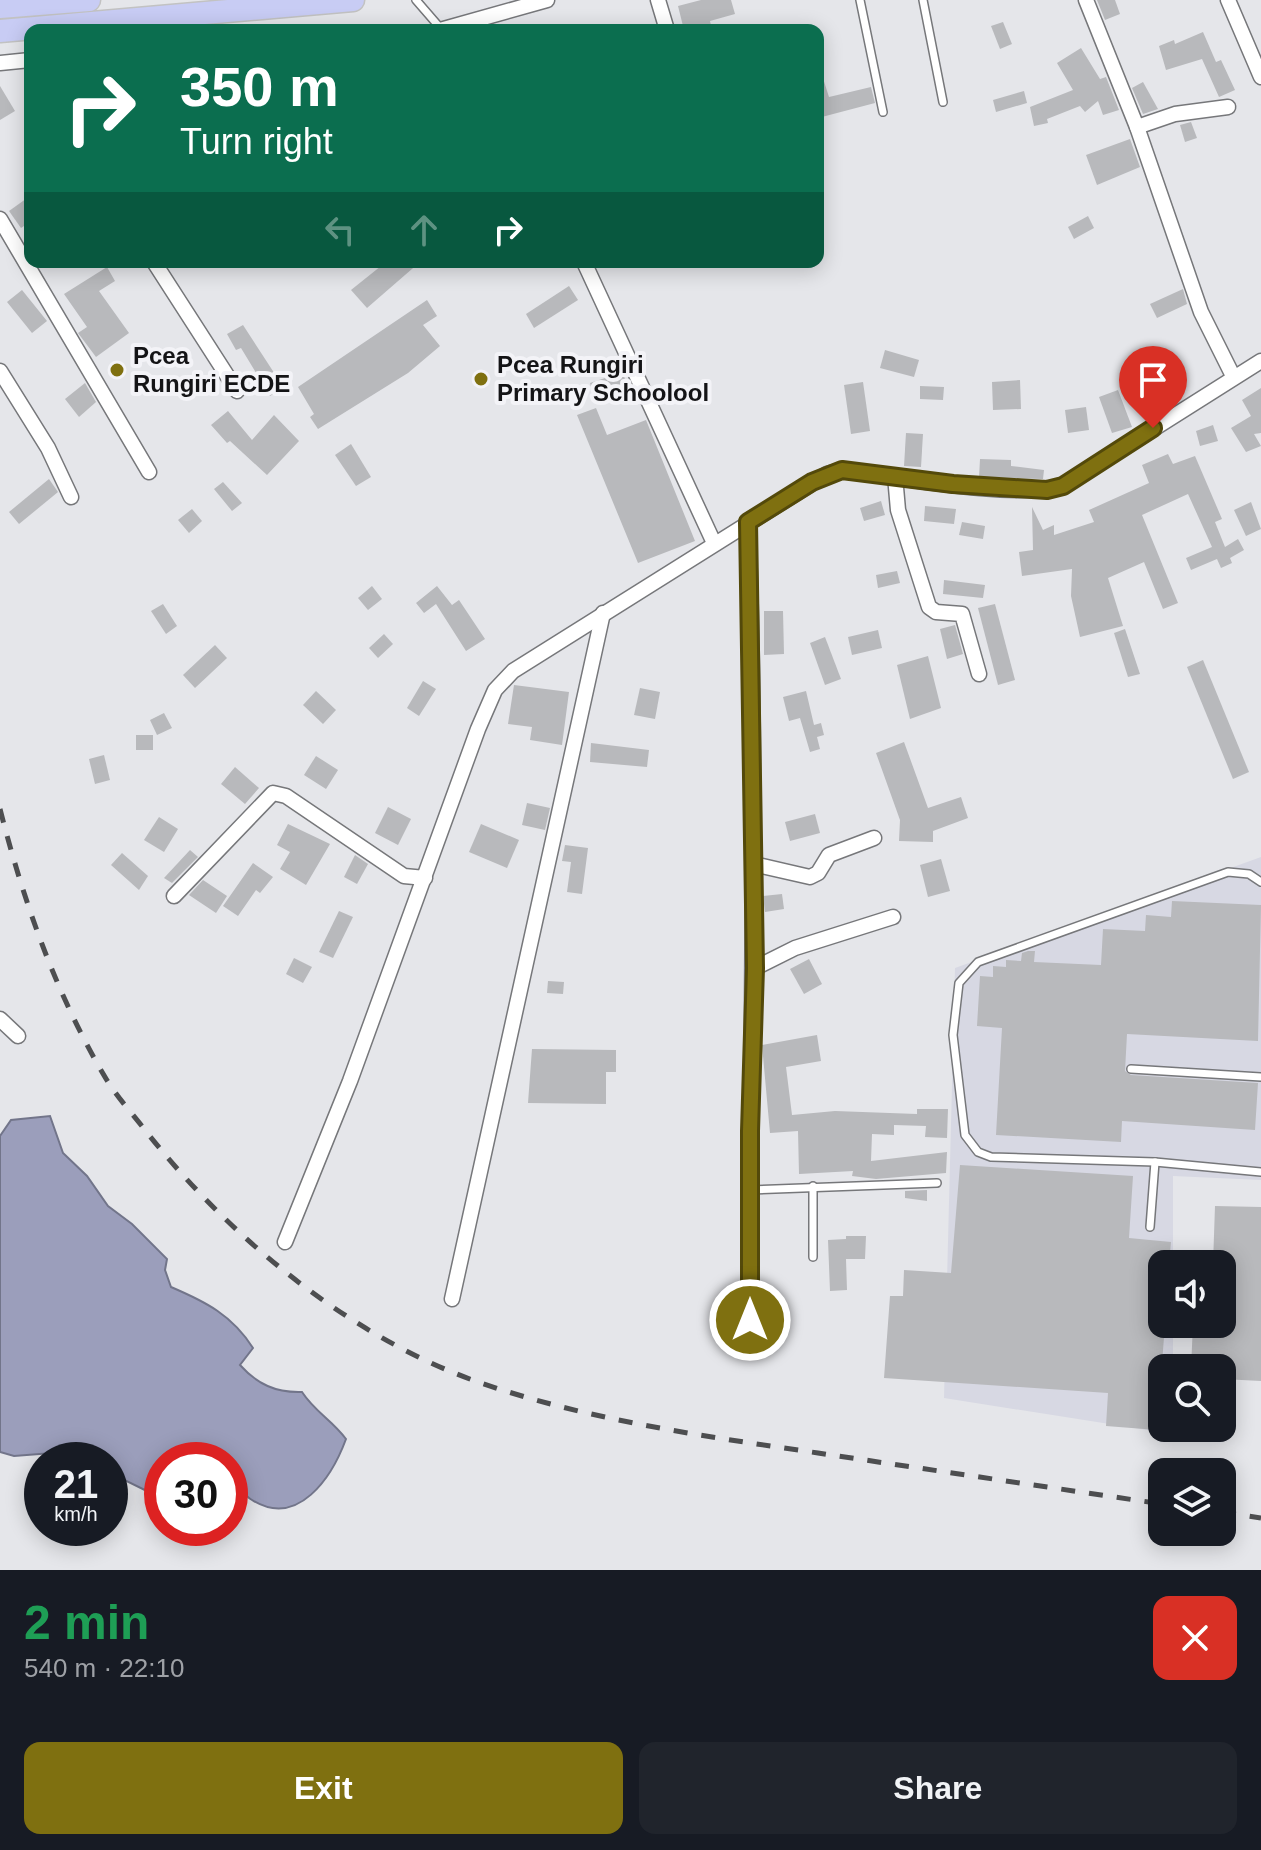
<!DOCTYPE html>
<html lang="en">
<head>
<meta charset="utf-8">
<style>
	body { margin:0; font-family:Helvetica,sans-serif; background:#20242c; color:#f1f3f6; height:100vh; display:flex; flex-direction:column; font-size:30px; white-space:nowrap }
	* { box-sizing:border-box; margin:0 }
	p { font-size:26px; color:#9ea1a6 }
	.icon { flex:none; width:44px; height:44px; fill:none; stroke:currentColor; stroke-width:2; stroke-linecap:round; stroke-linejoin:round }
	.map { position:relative; height:1570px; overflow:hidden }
	.sheet { display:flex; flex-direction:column; background:#171b24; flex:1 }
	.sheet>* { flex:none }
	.hud { position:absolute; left:24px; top:24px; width:800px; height:244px; border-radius:16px; box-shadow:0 4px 20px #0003; background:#0b6e4f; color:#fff; overflow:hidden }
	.buttons { position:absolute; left:1148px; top:1250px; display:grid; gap:16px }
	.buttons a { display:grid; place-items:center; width:88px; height:88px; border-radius:16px; background:#171b24; box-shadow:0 4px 20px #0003; font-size:40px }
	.speed { position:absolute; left:24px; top:1442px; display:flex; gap:16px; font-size:40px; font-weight:700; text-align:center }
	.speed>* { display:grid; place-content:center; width:104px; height:104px; border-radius:50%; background:#171b24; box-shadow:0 4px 20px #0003; line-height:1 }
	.speed small { font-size:20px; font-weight:400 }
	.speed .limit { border:12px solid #d22; background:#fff; color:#111 }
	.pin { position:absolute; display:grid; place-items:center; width:68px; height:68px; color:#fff; margin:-82px -34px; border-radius:50% 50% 50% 0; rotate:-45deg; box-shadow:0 0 8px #0007 }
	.pin .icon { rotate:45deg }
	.me { position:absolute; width:88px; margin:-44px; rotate:0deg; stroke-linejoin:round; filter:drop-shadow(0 0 6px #0008) }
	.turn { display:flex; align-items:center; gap:28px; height:168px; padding:0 24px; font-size:36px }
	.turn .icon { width:104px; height:104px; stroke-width:2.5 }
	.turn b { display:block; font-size:56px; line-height:68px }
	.lanes { display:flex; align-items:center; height:76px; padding:0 24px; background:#0003; justify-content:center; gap:40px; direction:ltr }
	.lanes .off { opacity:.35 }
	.round { display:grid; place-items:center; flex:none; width:84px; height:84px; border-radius:16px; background:#20242c }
	.headline { display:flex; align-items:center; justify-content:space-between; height:136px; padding:0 24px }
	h1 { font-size:48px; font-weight:800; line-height:60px; color:#1e9e55 }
	.button { display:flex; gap:16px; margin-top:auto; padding:16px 24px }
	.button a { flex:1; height:92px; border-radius:16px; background:#7f7010; color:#fff; font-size:32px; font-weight:800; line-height:92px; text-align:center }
	.button a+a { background:#20242c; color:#f1f3f6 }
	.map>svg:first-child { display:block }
	.built { fill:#d7d8e3 }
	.water { fill:#9b9ebb; stroke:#72758a; stroke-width:2 }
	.building { fill:#b8b9bc }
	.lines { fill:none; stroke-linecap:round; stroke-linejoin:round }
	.service-casing { stroke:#76777a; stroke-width:10 }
	.minor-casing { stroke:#76777a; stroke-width:17 }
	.trunk-casing { stroke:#c2c2c2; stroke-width:25 }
	.service { stroke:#fff; stroke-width:7 }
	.minor { stroke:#fff; stroke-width:14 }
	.trunk { stroke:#c8ccf4; stroke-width:22 }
	.rail { stroke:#4d4e50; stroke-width:5; stroke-dasharray:14 14; stroke-linecap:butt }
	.route-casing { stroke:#53490a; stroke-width:20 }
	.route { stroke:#7f7010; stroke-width:14 }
	.poi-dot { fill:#7f7010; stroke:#f3f3f7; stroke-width:3 }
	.labels { text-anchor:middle; stroke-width:8; stroke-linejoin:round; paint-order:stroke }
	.poi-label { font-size:24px; font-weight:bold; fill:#141416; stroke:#f3f3f7; text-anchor:start }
</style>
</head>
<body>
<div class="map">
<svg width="1261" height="1570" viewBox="0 0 1261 1570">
	<rect width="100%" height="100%" fill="#e5e6ea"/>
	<!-- built -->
	<polygon class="built" points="1261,857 1261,1180 1173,1176 1173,1264 1162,1264 1162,1324 1173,1324 1173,1368 1162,1368 1162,1428 1173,1428 1173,1434 944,1398 955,968"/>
	<!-- water -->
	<path class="water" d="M50 1116 63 1153 87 1176 108 1206 132 1224 167 1259 165 1270 171 1287C206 1302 232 1315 253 1348L240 1365C257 1384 276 1393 302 1392 315 1412 332 1420 346 1439 332 1477 298 1529 252 1500 243 1495 240 1484 230 1479V1460H162V1493L157 1496 110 1473V1460H91L78 1451 14 1456 0 1452V1136L11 1120Z"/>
	<!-- building -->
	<g class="building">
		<polygon points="701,0 731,0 735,14 710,21 712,30 684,30 678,6"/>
		<polygon points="1097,0 1115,0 1120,14 1105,20"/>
		<polygon points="1003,22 1012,44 1000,49 991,26"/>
		<polygon points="1203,32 1216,62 1221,60 1235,90 1219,97 1202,59 1166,70 1159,46 1174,40 1175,44"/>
		<polygon points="1081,48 1100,79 1106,77 1119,110 1103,115 1098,101 1085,112 1080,106 1047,119 1048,123 1034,126 1030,107 1073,90 1057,63"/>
		<polygon points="820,69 829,97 871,87 875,103 818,118"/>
		<polygon points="1143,82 1158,109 1143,114 1132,88"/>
		<polygon points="0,86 15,111 0,120"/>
		<polygon points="1024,91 1027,103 996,112 993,100"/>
		<polygon points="1191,122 1197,138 1185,142 1180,125"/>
		<polygon points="1130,139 1140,167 1097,185 1086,155"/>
		<polygon points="30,196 30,222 21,228 9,211"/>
		<polygon points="1088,216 1094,228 1074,239 1068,227"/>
		<polygon points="386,262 420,262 367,308 351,290"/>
		<polygon points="107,267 115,281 99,291 129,333 96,357 78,333 87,327 64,294"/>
		<polygon points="569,286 578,300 534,328 526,314"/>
		<polygon points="1183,289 1187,304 1157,318 1150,304"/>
		<polygon points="22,290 47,321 32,333 7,302"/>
		<polygon points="427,300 437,316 423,325 440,346 408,373 318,429 310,417 314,414 298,387"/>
		<polygon points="243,325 284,388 270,396 241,348 236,350 227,334"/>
		<polygon points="885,350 919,360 914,377 880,368"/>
		<polygon points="623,372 628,391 595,401 590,383"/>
		<polygon points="1020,380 1021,409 993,410 992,382"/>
		<polygon points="863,382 870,431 851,434 844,385"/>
		<polygon points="85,383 96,402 79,417 65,399"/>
		<polygon points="920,386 944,387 943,400 920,399"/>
		<polygon points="1261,388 1261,433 1254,434 1261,446 1246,452 1231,428 1251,416 1242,400"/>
		<polygon points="1118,390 1132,427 1112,433 1099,397"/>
		<polygon points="1086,407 1089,430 1068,433 1065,410"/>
		<polygon points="596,408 607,435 646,420 695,541 638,563 577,415"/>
		<polygon points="228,411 252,440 274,415 299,441 267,475 230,441 227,443 211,425"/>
		<polygon points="1213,425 1218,441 1200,446 1196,431"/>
		<polygon points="906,433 923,434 921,467 904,466"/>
		<polygon points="351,444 371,477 356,486 335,455"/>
		<polygon points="1168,454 1173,464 1195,456 1222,519 1215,522 1225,547 1238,539 1244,550 1230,558 1232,563 1221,568 1217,559 1191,570 1186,558 1212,547 1188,494 1142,515 1178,603 1163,609 1144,562 1108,578 1123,626 1080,637 1071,596 1072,569 1022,576 1019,552 1033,550 1032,507 1043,530 1054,525 1054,535 1094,522 1089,510 1149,483 1142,465"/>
		<polygon points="980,459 1011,460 1011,466 1044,470 1043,479 979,478"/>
		<polygon points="49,479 58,492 19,524 9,512"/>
		<polygon points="223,482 242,503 232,511 214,489"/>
		<polygon points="881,501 885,515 864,521 860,508"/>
		<polygon points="1251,502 1261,529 1246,536 1234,510"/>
		<polygon points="925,506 956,509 954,524 924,521"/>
		<polygon points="192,509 202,521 189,533 178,520"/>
		<polygon points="962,522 985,526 983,539 959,535"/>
		<polygon points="897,571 900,583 878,588 876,575"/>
		<polygon points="944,580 985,585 983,598 943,594"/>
		<polygon points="372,586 382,599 368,610 358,598"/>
		<polygon points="437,586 452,605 459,600 485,639 466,651 436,604 424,613 416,603"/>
		<polygon points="163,604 177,626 166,634 151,611"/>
		<polygon points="995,604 1015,680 998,685 978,608"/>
		<polygon points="764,611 783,611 784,654 764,655"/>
		<polygon points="955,625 963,654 947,659 940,629"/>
		<polygon points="1125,629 1140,674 1128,677 1114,633"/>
		<polygon points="878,630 882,648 852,655 848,637"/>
		<polygon points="384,634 393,644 378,658 369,648"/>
		<polygon points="825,637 841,679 825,685 810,643"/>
		<polygon points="215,645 227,658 195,688 183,675"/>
		<polygon points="928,656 941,708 910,719 897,665"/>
		<polygon points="1203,660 1249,772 1233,779 1187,667"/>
		<polygon points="423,681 436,689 419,716 407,708"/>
		<polygon points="514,685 569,692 562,745 530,740 532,727 508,724"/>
		<polygon points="640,688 660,692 655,719 634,715"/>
		<polygon points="316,691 336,710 323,724 303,705"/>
		<polygon points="806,691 814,725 821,723 824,735 817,737 820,749 810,752 800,718 789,721 783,697"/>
		<polygon points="164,713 172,728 157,735 150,720"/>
		<rect x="136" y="735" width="17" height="15"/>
		<polygon points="904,742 928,808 961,797 968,818 933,831 933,842 899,841 900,820 876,753"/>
		<polygon points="591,743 649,750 647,767 590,762"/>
		<polygon points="104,755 110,780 95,784 89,759"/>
		<polygon points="316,756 338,770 326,789 304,775"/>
		<polygon points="235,767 259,788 245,804 221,784"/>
		<polygon points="527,803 550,808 545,830 522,825"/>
		<polygon points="388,807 411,819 398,845 375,833"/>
		<polygon points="815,814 820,833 790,841 785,822"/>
		<polygon points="159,817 178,829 164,852 144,840"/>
		<polygon points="288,824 330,844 306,885 280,869 290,852 277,845"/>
		<polygon points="481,824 519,840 507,868 469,852"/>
		<polygon points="565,845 588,848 582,894 567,892 571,862 562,861"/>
		<polygon points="190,850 198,857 172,883 164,878"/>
		<polygon points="122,853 148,876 139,890 111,865"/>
		<polygon points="355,855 368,864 357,884 344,877"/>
		<polygon points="941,859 950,891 928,897 920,865"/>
		<polygon points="253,863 273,877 260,893 256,890 238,916 223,906"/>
		<polygon points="203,880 227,896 216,913 189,895"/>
		<polygon points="782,894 784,909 765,912 763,896"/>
		<polygon points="1172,901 1261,905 1258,1041 1127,1034 1125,1071 1131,1075 1258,1083 1255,1130 1122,1121 1121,1142 996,1135 1002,1028 977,1026 980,976 993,977 993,966 1006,967 1006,960 1021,961 1022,953 1028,951 1035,951 1034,962 1101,965 1103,929 1145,931 1146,915 1171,917"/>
		<polygon points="339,911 353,917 333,958 319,952"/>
		<polygon points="294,958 312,967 303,983 286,974"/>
		<polygon points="809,959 822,984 804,994 790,969"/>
		<polygon points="548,981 564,982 563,994 547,993"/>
		<polygon points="817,1035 821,1061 786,1067 792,1115 835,1111 917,1114 917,1109 948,1109 947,1138 925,1137 926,1126 894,1125 894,1135 872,1134 871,1161 947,1152 946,1173 876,1179 852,1176 853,1171 799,1174 798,1131 770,1133 762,1045"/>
		<polygon points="532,1049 616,1050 616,1072 606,1072 606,1104 528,1103"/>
		<polygon points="960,1165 1133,1176 1129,1238 1171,1242 1169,1264 1162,1264 1162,1295 1155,1294 1152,1320 1165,1324 1157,1430 1106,1426 1108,1393 884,1378 890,1296 903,1296 904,1270 951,1273"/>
		<polygon points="927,1190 927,1201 905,1198 905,1191"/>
		<polygon points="1215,1206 1261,1207 1261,1381 1222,1379 1222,1368 1191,1368 1193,1324 1222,1324 1222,1264 1213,1264"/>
		<polygon points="846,1236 866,1236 865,1259 846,1259 847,1290 830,1291 828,1240 846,1239"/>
	</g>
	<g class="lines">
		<defs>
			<g id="service">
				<polyline points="416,0 442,30"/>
				<polyline points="860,0 883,112"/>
				<polyline points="923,0 943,102"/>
				<polyline points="1261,882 1249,874 1228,872 978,962 959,983 953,1035 965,1135 978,1152 991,1157 1155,1162 1261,1172"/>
				<polyline points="1131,1069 1261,1077"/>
				<polyline points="750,1190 937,1183"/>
				<polyline points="1150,1227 1155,1162"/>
				<polyline points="813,1257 813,1186"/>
			</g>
			<g id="minor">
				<polyline points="658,0 667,30"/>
				<polyline points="1086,0 1137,127 1201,312 1233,376"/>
				<polyline points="1228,0 1261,77"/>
				<polyline points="440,30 547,0"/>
				<polyline points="0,63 30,60"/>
				<polyline points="1137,127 1175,114 1228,107"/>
				<polyline points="0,219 149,472"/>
				<polyline points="154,262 237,391"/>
				<polyline points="584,262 714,543"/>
				<polyline points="0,371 48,448 71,497"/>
				<polyline points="895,476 898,510 929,607 936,612 962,614 979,674"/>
				<path d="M748 522C758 788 750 1054 750 1320"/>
				<polyline points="753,864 810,877 818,873 829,855 874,838"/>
				<polyline points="174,896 273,793 286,796 404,876 425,878"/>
				<polyline points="755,968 795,948 893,917"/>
				<polyline points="0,1019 18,1036"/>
				<path d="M285 1242 350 1081 478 729 495 690 513 671 827 474 842 470C899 477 1011 499 1063 486L1261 361"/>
				<polyline points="452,1299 603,613"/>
			</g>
			<g id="trunk">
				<polyline points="0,7 89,0"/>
				<polyline points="0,31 353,0"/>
			</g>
		</defs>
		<!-- service casing -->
		<use href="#service" class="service-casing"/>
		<!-- minor casing -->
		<use href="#minor" class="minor-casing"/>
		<!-- trunk casing -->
		<use href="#trunk" class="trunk-casing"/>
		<!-- service -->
		<use href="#service" class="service"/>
		<!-- minor -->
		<use href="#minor" class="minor"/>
		<!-- trunk -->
		<use href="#trunk" class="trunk"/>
		<!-- rail -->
		<g class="rail">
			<path d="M0 809C24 903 56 994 105 1077 116 1096 132 1113 145 1130 229 1237 348 1336 478 1382 588 1420 702 1436 818 1453 932 1470 1047 1487 1162 1504"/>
			<polyline points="1222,1512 1261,1518"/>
		</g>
	</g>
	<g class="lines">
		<defs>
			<polyline id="route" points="750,1320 750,1131 755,968 748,522 812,482 842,470 953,484 1047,490 1063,486 1153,428"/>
		</defs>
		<!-- route casing -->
		<use href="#route" class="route-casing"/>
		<!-- route -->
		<use href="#route" class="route"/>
	</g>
	<!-- markers -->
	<g class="poi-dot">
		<circle cx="117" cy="370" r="8"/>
		<circle cx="481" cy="379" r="8"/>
	</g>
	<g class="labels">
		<!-- poi labels -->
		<g class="poi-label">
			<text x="133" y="364">Pcea<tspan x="133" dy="28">Rungiri ECDE</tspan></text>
			<text x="497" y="373">Pcea Rungiri<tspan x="497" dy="28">Primary Schoolool</tspan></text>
		</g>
	</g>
</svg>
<div class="buttons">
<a><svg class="icon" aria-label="sound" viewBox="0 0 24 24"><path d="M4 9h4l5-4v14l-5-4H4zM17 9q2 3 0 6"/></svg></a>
<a><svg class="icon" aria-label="search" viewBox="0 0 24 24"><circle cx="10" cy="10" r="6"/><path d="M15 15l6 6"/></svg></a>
<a><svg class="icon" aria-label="layers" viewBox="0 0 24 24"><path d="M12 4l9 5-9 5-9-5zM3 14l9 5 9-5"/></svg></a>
</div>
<div class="speed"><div>21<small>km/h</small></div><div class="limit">30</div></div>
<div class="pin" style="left:1153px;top:428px;background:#d93025"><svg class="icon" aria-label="arrive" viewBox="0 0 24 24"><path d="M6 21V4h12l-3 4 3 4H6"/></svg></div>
<svg class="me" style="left:750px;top:1320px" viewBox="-20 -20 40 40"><circle r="17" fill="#7f7010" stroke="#fff" stroke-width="3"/><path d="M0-11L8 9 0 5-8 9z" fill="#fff"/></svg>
<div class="hud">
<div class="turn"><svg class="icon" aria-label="right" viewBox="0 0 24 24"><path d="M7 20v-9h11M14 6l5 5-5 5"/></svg><div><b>350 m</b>Turn right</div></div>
<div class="lanes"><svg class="icon off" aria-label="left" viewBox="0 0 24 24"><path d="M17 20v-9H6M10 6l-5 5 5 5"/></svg><svg class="icon off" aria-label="ahead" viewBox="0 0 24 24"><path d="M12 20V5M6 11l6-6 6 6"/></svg><svg class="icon" aria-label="right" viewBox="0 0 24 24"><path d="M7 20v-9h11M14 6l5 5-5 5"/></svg></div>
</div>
</div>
<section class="sheet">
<div class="headline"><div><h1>2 min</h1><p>540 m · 22:10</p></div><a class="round" style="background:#d93025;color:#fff"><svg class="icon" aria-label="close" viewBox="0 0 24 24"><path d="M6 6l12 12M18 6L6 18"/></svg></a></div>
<div class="button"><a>Exit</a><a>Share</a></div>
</section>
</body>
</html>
